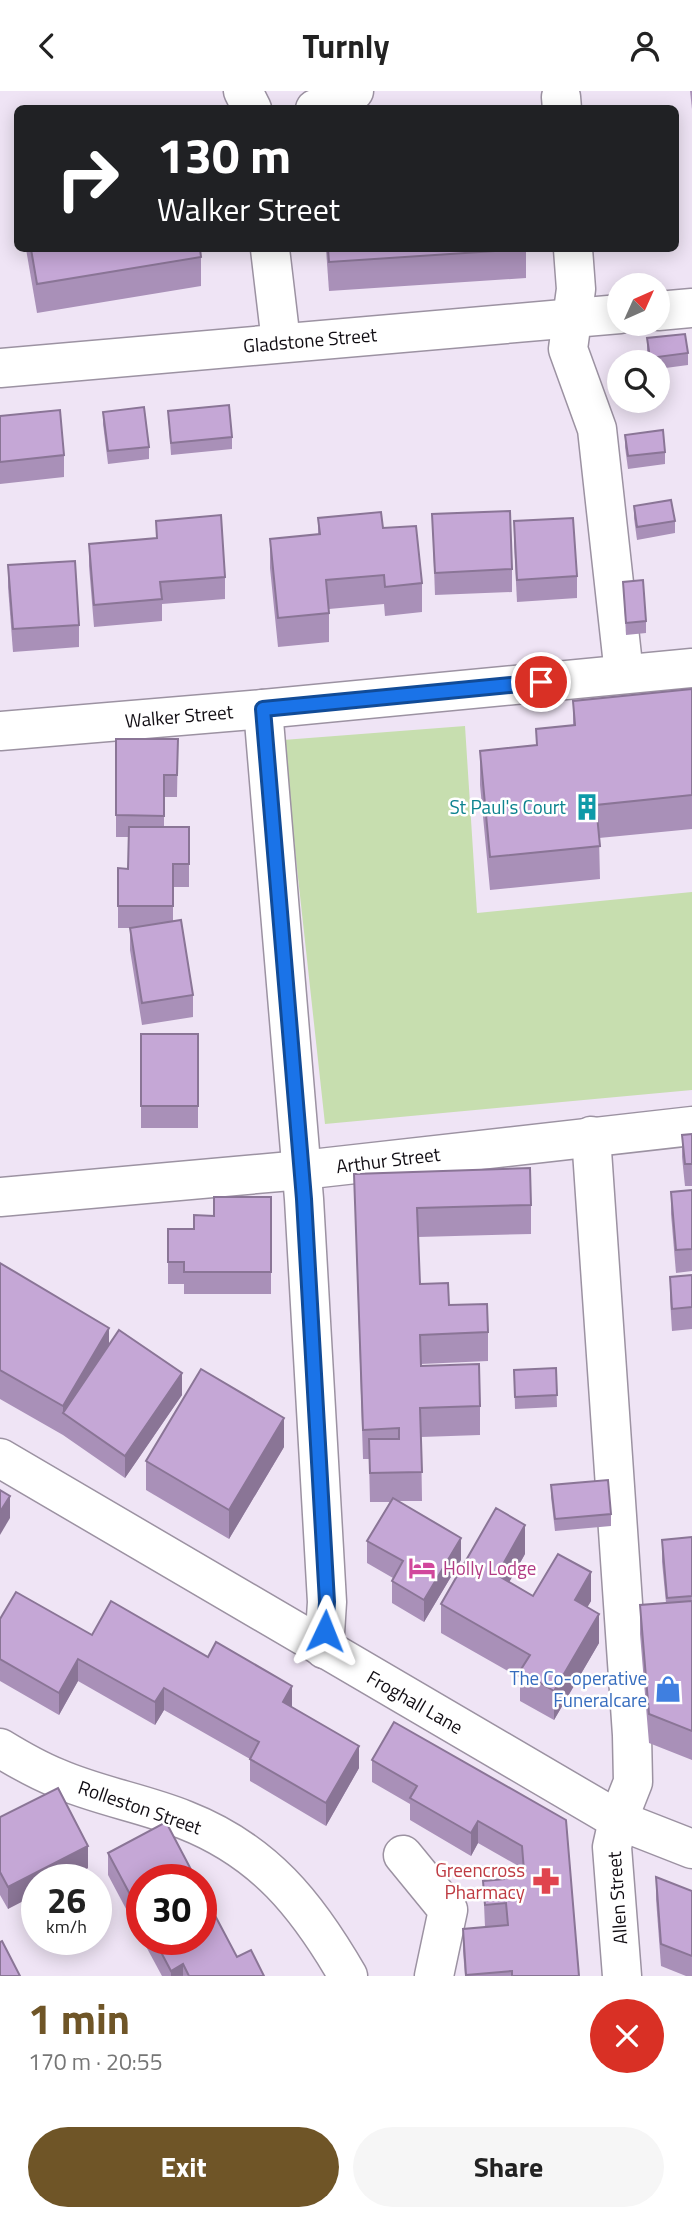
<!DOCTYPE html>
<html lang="en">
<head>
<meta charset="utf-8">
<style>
	body { margin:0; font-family:"Titillium Web",sans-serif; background:#f6f6f6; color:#222; height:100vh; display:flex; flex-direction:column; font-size:26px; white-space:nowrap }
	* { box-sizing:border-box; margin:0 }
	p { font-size:23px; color:#767676 }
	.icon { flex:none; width:38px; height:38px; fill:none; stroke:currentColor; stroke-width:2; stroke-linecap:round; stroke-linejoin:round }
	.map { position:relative; height:1885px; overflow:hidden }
	.drawer { display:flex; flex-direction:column; background:#fff; flex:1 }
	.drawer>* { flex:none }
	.guide { position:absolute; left:14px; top:14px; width:665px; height:147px; border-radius:10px; box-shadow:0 4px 18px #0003; background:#202124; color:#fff; overflow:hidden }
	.needle { width:46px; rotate:45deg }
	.buttons { position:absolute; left:607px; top:182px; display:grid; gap:14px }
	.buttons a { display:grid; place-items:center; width:63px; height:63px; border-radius:50%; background:#fff; box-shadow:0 4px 18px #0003; font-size:35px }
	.speed { position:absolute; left:21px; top:1773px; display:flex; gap:14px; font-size:35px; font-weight:700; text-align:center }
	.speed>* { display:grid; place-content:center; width:91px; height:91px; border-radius:50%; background:#fff; box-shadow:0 4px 18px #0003; line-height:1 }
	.speed small { font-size:18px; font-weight:400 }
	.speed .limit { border:10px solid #d22; background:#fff; color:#111 }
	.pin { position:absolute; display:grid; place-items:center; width:60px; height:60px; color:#fff; margin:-30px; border:4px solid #fff; border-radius:50%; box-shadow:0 2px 7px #0007 }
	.me { position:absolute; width:77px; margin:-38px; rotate:2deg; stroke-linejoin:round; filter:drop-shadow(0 0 5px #0008) }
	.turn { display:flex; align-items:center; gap:24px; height:147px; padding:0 28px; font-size:32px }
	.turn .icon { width:91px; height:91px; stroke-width:2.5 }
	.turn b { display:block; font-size:49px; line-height:60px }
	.round { display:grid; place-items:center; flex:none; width:74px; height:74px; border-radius:37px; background:#f6f6f6 }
	.headline { display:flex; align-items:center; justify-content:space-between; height:119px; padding:0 28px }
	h1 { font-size:42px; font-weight:700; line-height:52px; color:#6f5527 }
	.primary-button { display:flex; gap:14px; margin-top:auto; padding:14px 28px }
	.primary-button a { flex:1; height:80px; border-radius:42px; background:#6f5527; color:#fff; font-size:28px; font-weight:700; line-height:80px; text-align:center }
	.primary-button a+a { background:#f6f6f6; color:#222 }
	header { display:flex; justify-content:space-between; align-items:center; height:91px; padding:0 28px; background:#fff; font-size:32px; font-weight:700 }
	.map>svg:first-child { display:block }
	.green { fill:#c7deaf }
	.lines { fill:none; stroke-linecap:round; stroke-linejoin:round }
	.minor-casing { stroke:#9c92a2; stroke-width:41 }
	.minor { stroke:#fff; stroke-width:38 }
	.wall { fill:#a990b8 }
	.shaded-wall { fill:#8a7596 }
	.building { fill:#c5a7d6; stroke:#8a7596; stroke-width:2 }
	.route-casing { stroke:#114b97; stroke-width:18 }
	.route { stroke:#1a73e8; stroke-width:12 }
	.labels { text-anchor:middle; stroke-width:5; stroke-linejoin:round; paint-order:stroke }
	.street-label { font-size:19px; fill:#110d13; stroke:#fff }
	.culture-label { font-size:19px; fill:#0d838f; stroke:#fff; text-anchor:end }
	.hotel-label { font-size:19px; fill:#b23c85; stroke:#fff; text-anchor:start }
	.shop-label { font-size:19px; fill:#366cbe; stroke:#fff; text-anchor:end }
	.health-label { font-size:19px; fill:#be3a42; stroke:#fff; text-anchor:end }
</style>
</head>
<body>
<header><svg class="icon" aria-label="back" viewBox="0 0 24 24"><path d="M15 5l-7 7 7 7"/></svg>Turnly<svg class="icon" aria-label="person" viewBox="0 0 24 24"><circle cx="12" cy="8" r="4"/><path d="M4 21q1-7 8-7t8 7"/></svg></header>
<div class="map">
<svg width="692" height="1885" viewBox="0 0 692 1885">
	<rect width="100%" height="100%" fill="#efe4f5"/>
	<!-- green -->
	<polygon class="green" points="465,635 477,822 692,801 692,999 325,1033 283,649"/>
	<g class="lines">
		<defs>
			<g id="minor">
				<polyline points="243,0 252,18"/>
				<polyline points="561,6 562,18"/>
				<polyline points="315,18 320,17 354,0"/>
				<polyline points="270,158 281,251"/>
				<polyline points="573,158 576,198 568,258 597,338 624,583"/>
				<polyline points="658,220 692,217"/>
				<polyline points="0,277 620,223"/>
				<polyline points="263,618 304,1108 327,1511 324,1558"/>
				<polyline points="0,640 263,618 692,577"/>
				<polyline points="591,1045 632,1644 633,1691 618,1729 612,1756 622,1885"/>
				<polyline points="0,1106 302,1079 692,1035"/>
				<polyline points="0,1367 618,1729 692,1758"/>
				<path d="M0 1657C18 1668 37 1679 57 1687 98 1705 143 1712 185 1729 264 1760 307 1814 348 1885"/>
				<polyline points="403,1764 448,1819 434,1885"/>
			</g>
		</defs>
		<!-- minor casing -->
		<use href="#minor" class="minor-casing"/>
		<!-- minor -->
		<use href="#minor" class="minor"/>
	</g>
	<!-- wall -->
	<g class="wall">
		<polygon points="690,0 692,0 692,18"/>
		<polygon points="26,158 200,158 201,166 201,195 37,222"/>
		<polygon points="326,158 526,158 526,187 329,200"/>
		<polygon points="647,247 688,262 688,274 658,278 658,271 649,271 647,260"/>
		<polygon points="168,320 232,346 232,358 171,364"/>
		<polygon points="103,321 149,356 149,368 108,373 103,333"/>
		<polygon points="0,325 64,364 64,386 0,393"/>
		<polygon points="625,344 665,361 665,373 628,378 625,356"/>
		<polygon points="634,415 675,430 675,442 637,449 634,427"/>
		<polygon points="432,423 512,478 512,501 435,504"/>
		<polygon points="318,427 383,437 422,492 422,521 385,525 384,513 329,518 329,551 278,556 270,477 270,448 318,443"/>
		<polygon points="156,430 225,486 225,508 162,513 162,530 94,536 89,475 89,453 156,447"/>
		<polygon points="514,430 577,485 577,507 517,511 514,452"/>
		<polygon points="8,474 79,534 79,556 13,561 8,496"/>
		<polygon points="623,491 646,530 646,542 626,544"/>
		<polygon points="692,598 692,738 599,747 600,788 490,799 480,694 480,660 536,654 536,638 573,634 573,610"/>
		<polygon points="116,648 178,648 177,706 164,706 164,736 189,736 189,796 173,796 173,830 193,904 193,926 142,934 130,859 130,837 118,837 118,777 128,778 129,746 116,746"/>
		<rect x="141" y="943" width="57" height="94"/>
		<polygon points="692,1043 692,1095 685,1095 682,1066 682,1044"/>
		<polygon points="354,1083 531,1114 531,1143 418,1146 420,1193 488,1241 488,1270 421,1273 421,1275 480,1315 480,1344 421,1346 422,1410 399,1410 461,1469 424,1531 392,1512 392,1490 393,1487 367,1472 367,1450 390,1411 370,1411 369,1368 363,1368"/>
		<polygon points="692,1099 692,1180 676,1182 671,1123 671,1101"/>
		<polygon points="271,1106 271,1203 184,1203 184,1193 168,1193 168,1138 194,1138 214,1125"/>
		<polygon points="0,1172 109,1253 182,1304 125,1387 63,1344 0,1308"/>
		<polygon points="692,1184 692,1238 672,1240 670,1208 670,1186"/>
		<polygon points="556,1277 557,1316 515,1318 514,1279"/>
		<polygon points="284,1356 229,1448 146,1399 146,1370"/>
		<polygon points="551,1394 611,1423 611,1435 555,1440 551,1406"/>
		<polygon points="692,1446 692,1669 649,1652 640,1543 640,1514 666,1512 662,1471 662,1449"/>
		<polygon points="525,1463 509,1491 533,1505 591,1510 587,1516 599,1552 554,1629 520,1610 520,1587 441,1542 441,1513"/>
		<polygon points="0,1528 92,1544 292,1616 359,1677 326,1735 250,1690 250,1668 164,1619 155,1634 78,1590 59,1624 0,1590"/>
		<polygon points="372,1669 566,1729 579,1885 465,1885 463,1860 463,1838 506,1835 485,1836 483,1790 503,1788 523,1780 522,1777 478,1752 471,1765 410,1729 410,1713 372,1691"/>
		<polygon points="0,1726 88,1777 66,1788 37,1788 8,1818 0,1804"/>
		<polygon points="108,1762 142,1788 142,1848 108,1784"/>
		<polygon points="656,1786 692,1800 692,1885 686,1885 661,1875 656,1808"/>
		<polygon points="142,1848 201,1848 237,1866 264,1885 162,1885"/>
	</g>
	<!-- shaded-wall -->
	<g class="shaded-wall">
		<polygon points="109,1237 109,1266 63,1322 63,1315"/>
		<polygon points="182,1282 182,1304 125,1387 125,1365"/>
		<polygon points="284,1327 284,1356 229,1448 229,1419"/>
		<polygon points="10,1405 10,1427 0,1444 0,1421"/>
		<polygon points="525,1434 525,1463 497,1513 497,1484"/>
		<polygon points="461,1447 461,1469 424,1531 424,1509"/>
		<polygon points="591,1481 591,1510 575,1538 575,1509"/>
		<polygon points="599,1523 599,1552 554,1629 554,1600"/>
		<polygon points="78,1568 78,1590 59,1624 59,1602"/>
		<polygon points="292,1595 292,1617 283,1611"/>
		<polygon points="164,1597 164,1619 155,1634 155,1611"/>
		<polygon points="359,1655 359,1677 326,1735 326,1712"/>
		<polygon points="478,1730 478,1752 471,1765 471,1742"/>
		<polygon points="88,1755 88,1777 66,1788 37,1788 37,1803 8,1818 8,1796"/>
		<polygon points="183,1873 183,1885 171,1885 171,1880"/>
	</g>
	<!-- building -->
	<g class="building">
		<polygon points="31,158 200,158 201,166 37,193"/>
		<polygon points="328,158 526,158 329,171"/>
		<polygon points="685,243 688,262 650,267 647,247"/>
		<polygon points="229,314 232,346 171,352 168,320"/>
		<polygon points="144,316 149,356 108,360 103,321"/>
		<polygon points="60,319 64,364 0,371 0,325"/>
		<polygon points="663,339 665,361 628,365 625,344"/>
		<polygon points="671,409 675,430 637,436 634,415"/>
		<polygon points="510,420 512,478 435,482 432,423"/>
		<polygon points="381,421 383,437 416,435 422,492 385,496 384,484 326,489 329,522 278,527 270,448 320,443 318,427"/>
		<polygon points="221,424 225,486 160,491 162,508 94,514 89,453 157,447 156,430"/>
		<polygon points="573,427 577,485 517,489 514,430"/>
		<polygon points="75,470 79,534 13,538 8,474"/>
		<polygon points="643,489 646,530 626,532 623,491"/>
		<polygon points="692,598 692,704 596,714 600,755 490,766 480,660 537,654 536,638 575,634 573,610"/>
		<polygon points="116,648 178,648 177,684 164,684 164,725 116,724"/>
		<polygon points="129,736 189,736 189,773 173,773 173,815 118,815 118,777 128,778"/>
		<polygon points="181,829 193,904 142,912 130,837"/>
		<rect x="141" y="943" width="57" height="72"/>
		<polygon points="692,1043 692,1073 685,1073 682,1044"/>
		<polygon points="530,1077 531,1114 417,1117 420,1193 448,1192 449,1214 487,1213 488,1241 420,1244 421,1275 479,1273 480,1315 420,1317 422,1381 370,1382 369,1348 399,1348 399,1337 363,1339 354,1083"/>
		<polygon points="692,1099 692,1158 676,1159 671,1101"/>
		<polygon points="214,1106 271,1106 271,1181 184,1181 184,1171 168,1171 168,1138 194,1138 194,1124 214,1125"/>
		<polygon points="0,1172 109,1237 63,1315 0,1279"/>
		<polygon points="692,1184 692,1216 672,1218 670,1186"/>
		<polygon points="119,1239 182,1282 125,1365 63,1322"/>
		<polygon points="556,1277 557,1304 515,1306 514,1279"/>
		<polygon points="201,1278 284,1327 229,1419 146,1370"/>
		<polygon points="608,1389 611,1423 555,1428 551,1394"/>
		<polygon points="0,1399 10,1405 0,1421"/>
		<polygon points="393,1407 461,1447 424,1509 392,1490 403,1470 367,1450"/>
		<polygon points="496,1417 525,1434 497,1484 533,1505 558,1463 591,1481 575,1509 599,1523 554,1600 520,1580 530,1564 441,1513"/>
		<polygon points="692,1446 692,1505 667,1507 662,1449"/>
		<polygon points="16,1501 92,1544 111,1510 208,1566 216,1551 292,1595 283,1611 359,1655 326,1712 250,1668 259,1651 164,1597 155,1611 78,1568 59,1602 0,1568 0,1528"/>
		<polygon points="692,1510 692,1640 649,1623 640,1514"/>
		<polygon points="394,1631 566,1729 579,1885 512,1885 512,1880 466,1884 463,1838 508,1834 506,1812 485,1814 483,1790 504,1788 503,1781 524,1780 522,1755 478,1730 471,1742 410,1707 417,1695 372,1669"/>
		<polygon points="58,1697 88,1755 8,1796 0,1781 0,1726"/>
		<polygon points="166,1731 196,1788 142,1788 142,1826 108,1762"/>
		<polygon points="656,1786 692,1800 692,1865 661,1853"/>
		<polygon points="201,1798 237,1866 251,1859 264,1885 189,1885 183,1873 171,1880 154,1848 201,1848"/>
		<polygon points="2,1850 20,1885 0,1885 0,1851"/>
	</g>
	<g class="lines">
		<defs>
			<polyline id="route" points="325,1540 327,1511 304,1108 263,618 541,591"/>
		</defs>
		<!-- route casing -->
		<use href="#route" class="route-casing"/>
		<!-- route -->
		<use href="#route" class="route"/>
	</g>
	<!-- icons -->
	<defs>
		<symbol id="building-bare" viewBox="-9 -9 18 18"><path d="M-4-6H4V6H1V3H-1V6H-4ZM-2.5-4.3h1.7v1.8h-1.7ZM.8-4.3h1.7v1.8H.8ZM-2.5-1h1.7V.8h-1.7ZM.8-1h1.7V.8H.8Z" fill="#0f9aa8" stroke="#fff" stroke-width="2.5" paint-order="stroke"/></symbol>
		<symbol id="hotel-bare" viewBox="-9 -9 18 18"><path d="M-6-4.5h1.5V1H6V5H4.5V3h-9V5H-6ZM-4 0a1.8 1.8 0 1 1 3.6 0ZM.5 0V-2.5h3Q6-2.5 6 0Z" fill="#d1479c" stroke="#fff" stroke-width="2.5" paint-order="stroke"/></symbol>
		<symbol id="shop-bare" viewBox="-9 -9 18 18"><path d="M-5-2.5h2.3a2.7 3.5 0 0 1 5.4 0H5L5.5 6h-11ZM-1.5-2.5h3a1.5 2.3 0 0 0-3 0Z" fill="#3f7fe0" stroke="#fff" stroke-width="2.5" paint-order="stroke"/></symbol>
		<symbol id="pharmacy-bare" viewBox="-9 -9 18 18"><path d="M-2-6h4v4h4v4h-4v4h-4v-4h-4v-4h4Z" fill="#e0444e" stroke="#fff" stroke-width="2.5" paint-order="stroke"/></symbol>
	</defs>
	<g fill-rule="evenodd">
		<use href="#building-bare" x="568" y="697" width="38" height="38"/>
		<use href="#hotel-bare" x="403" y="1458" width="38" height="38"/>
		<use href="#shop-bare" x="649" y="1579" width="38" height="38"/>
		<use href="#pharmacy-bare" x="527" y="1771" width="38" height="38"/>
	</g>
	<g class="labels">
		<!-- street labels -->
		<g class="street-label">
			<text transform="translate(310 249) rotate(-5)" y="7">Gladstone Street</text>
			<text transform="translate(179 625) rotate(-5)" y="7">Walker Street</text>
			<text transform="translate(388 1069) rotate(-7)" y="7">Arthur Street</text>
			<text transform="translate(415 1611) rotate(30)" y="7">Froghall Lane</text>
			<text transform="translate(140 1716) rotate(19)" y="7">Rolleston Street</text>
			<text transform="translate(617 1807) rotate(-94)" y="7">Allen Street</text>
		</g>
		<!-- culture labels -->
		<g class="culture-label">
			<text x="566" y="723">St Paul's Court</text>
		</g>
		<!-- hotel labels -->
		<g class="hotel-label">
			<text x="443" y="1484">Holly Lodge</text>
		</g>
		<!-- shop labels -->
		<g class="shop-label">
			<text x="647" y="1594">The Co-operative<tspan x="647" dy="22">Funeralcare</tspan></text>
		</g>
		<!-- health labels -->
		<g class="health-label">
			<text x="525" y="1786">Greencross<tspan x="525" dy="22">Pharmacy</tspan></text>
		</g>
	</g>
</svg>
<div class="buttons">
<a><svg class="needle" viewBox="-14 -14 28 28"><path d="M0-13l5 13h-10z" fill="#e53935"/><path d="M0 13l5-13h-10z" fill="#767676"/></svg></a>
<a><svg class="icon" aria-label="search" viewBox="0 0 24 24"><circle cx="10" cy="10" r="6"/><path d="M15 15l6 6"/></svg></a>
</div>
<div class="speed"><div>26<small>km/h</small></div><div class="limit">30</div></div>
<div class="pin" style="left:541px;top:591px;background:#d93025"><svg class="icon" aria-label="arrive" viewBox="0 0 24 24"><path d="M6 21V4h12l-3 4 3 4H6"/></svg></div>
<svg class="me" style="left:325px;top:1540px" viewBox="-20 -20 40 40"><path d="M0-17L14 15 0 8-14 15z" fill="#1a73e8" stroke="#fff" stroke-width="4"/></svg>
<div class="guide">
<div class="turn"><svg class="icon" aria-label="right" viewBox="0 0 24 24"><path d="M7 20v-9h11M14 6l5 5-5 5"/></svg><div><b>130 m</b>Walker Street</div></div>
</div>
</div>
<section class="drawer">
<div class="headline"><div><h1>1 min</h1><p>170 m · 20:55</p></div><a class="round" style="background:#d93025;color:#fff"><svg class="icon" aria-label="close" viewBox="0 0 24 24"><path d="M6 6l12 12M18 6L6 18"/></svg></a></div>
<div class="primary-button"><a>Exit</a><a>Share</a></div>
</section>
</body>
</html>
